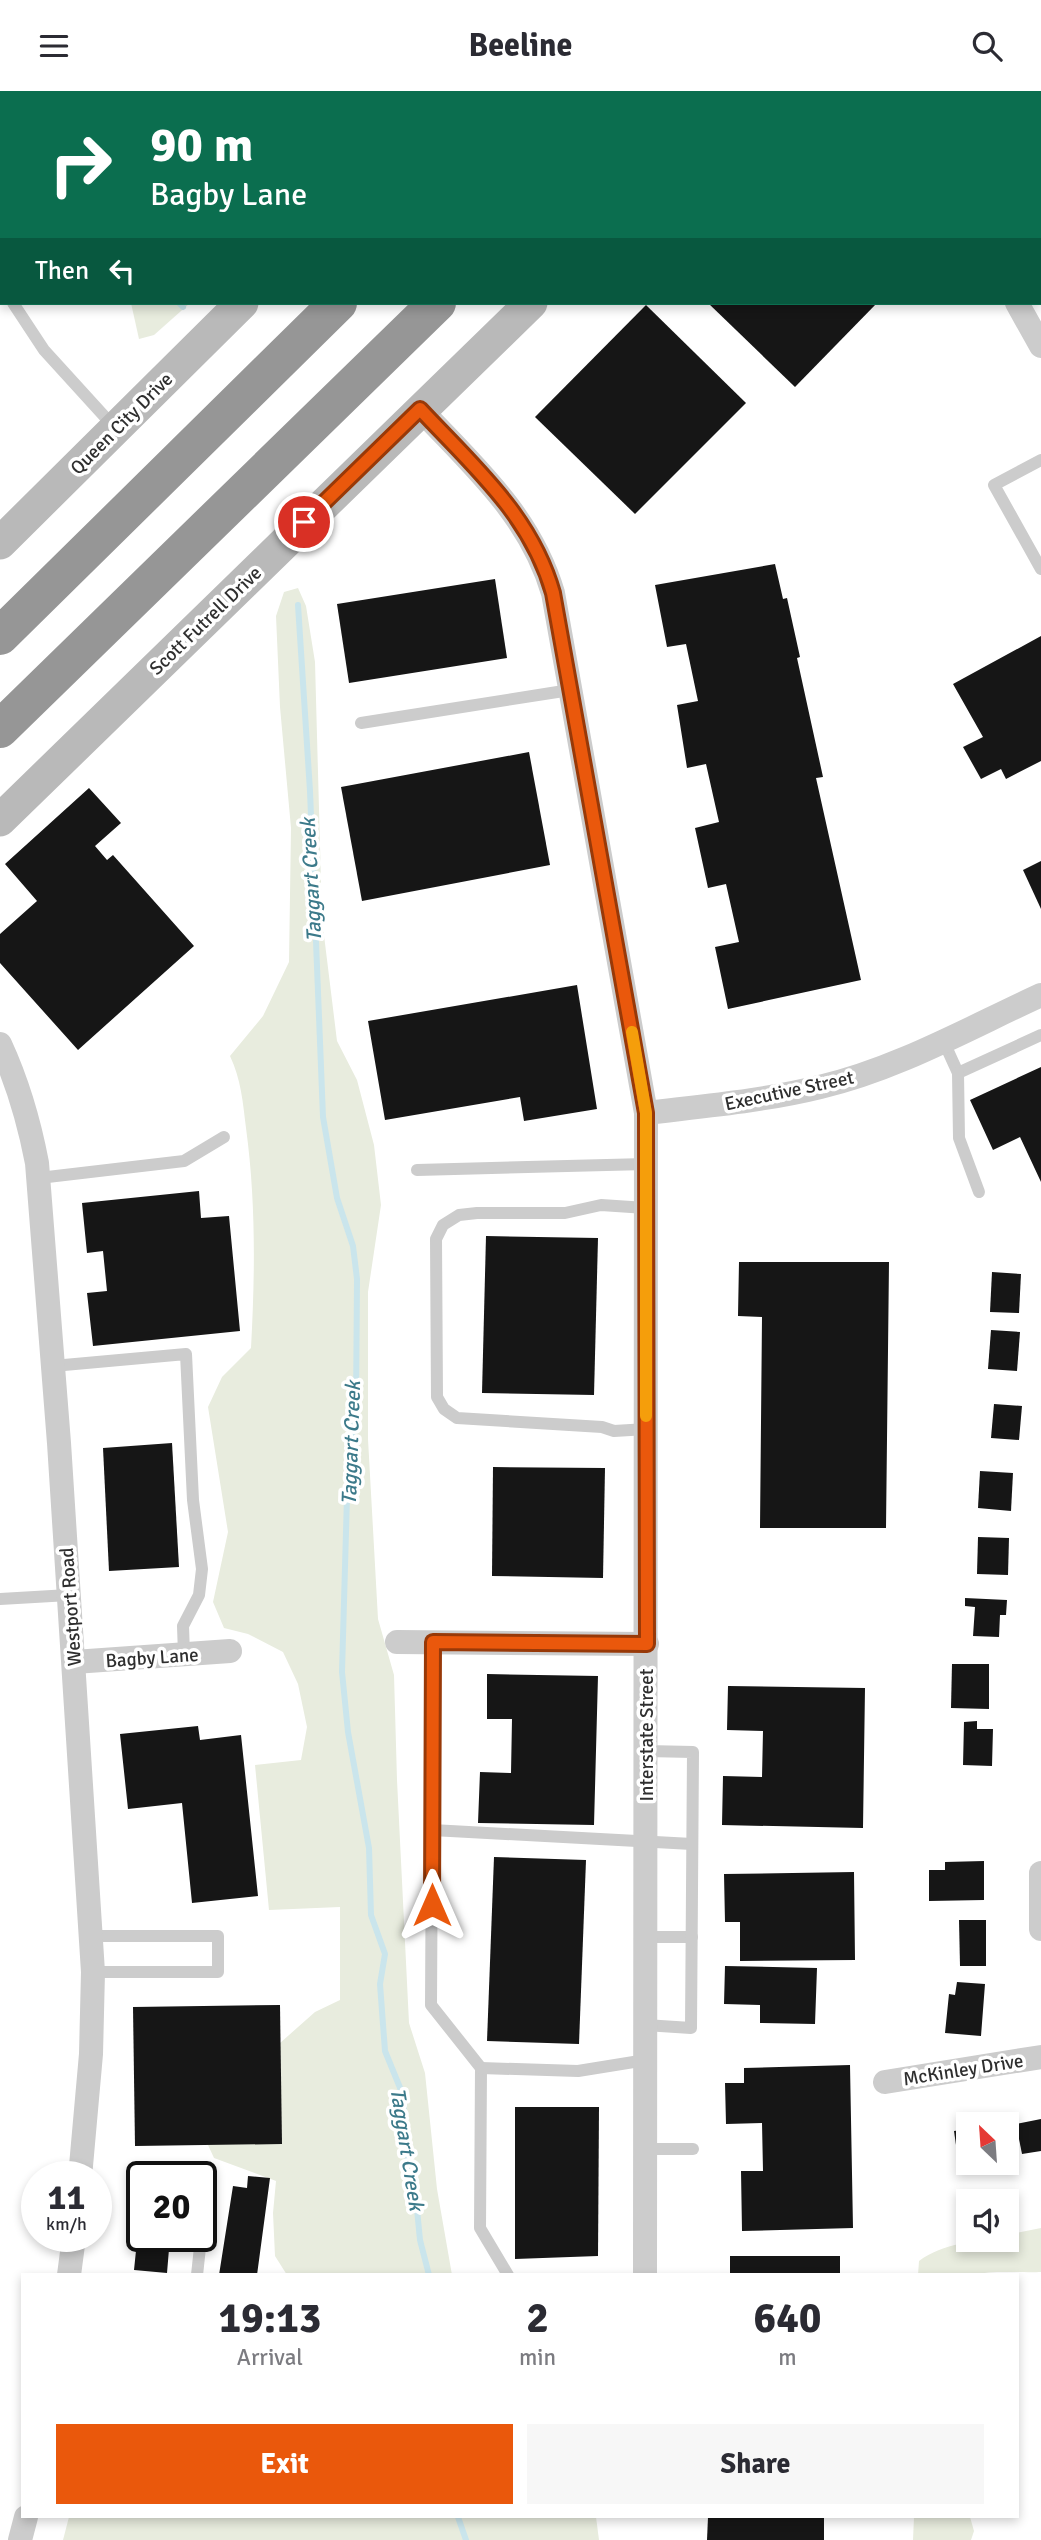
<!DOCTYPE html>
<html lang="en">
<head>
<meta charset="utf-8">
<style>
	body { margin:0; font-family:Signika,sans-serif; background:#f7f7f7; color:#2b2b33; height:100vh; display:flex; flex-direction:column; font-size:26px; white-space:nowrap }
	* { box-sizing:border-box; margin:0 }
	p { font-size:23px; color:#7c7c81 }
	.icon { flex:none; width:38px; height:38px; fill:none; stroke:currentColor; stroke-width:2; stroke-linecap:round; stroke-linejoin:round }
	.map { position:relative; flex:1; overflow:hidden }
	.sheet { position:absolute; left:21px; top:2182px; width:998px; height:245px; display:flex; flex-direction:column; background:#fff; border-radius:0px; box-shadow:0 4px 10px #0003 }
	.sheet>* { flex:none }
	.banner { position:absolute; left:0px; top:0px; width:1041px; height:214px; box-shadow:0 4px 10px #0003; background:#0b6e4f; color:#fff; overflow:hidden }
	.needle { width:46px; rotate:335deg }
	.fabs { position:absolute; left:956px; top:2021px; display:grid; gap:14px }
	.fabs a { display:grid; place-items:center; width:63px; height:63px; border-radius:0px; background:#fff; box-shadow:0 4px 10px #0003; font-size:35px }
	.speed { position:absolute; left:21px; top:2070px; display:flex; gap:14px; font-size:35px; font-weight:700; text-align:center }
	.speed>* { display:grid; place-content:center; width:91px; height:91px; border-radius:50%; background:#fff; box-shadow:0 4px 10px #0003; line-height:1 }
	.speed small { font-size:18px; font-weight:400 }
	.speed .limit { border:4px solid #111; border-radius:10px; background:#fff; color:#111 }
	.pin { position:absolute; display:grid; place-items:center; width:60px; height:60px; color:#fff; margin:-30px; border:4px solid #fff; border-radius:50%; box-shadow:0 2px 7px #0007 }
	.me { position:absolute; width:77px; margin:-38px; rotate:0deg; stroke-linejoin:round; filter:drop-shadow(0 0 5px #0008) }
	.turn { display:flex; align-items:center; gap:24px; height:147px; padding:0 35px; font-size:32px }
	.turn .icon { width:91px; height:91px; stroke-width:2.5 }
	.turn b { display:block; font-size:49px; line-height:60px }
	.then { display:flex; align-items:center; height:66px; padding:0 35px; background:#0003; gap:14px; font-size:26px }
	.eta { display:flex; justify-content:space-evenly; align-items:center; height:119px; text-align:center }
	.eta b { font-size:42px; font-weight:700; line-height:49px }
	.button { display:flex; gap:14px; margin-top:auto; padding:14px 35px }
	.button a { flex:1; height:80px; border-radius:0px; background:#ea580c; color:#fff; font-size:28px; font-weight:700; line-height:80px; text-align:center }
	.button a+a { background:#f7f7f7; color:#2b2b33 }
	header { display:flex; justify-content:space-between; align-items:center; height:91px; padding:0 35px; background:#fff; font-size:32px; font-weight:700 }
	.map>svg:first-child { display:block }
	.green { fill:#e8ecde }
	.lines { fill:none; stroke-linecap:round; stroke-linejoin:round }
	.stream { stroke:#cae5ec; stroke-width:6 }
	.building { fill:#161616 }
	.lane { stroke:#ccc; stroke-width:12 }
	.street { stroke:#ccc; stroke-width:24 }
	.secondary { stroke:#b9b9b9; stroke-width:33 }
	.highway { stroke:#969696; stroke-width:38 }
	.route-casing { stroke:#983908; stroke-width:18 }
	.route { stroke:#ea580c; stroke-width:12 }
	.slow { stroke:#f59e0b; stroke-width:12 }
	.labels { text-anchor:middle; stroke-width:7; stroke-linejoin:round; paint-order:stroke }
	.street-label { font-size:19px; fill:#2f2f2f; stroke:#fff }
	.water-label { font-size:21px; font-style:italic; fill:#3c7a8a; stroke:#fff }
</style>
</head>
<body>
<header><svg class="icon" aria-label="menu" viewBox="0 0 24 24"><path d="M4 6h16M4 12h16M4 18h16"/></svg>Beeline<svg class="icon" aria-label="search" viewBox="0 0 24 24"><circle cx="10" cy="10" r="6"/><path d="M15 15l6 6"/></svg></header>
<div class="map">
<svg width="1041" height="2449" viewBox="0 0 1041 2449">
	<rect width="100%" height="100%" fill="#fff"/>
	<!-- green -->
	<g class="green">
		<polygon points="131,212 190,212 154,244 139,248"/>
		<path d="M298 497 306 515 315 571 322 828 337 950 357 989 374 1054 381 1114 368 1201V1348L378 1528 394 1584 397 1689 409 1932 425 1982 437 2098 452 2184H287L275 2165 273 2122 276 2090 214 2067 208 2054 280 1952 315 1921 340 1909V1816L269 1819 255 1674 301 1669 307 1636 298 1593 283 1561 248 1543 224 1537 213 1511 228 1441 208 1316 222 1286 251 1257C255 1183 256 1111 246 1037 243 1012 241 988 230 965L263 925 289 871 291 737 280 616 276 525 284 501Z"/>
		<path d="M1041 2137V2181C1025 2182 987 2179 976 2184H918L919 2170C943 2152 976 2149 1006 2149V2144Z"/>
		<polygon points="69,2426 596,2426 599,2449 63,2449"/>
		<polygon points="914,2426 970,2426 974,2440 971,2449 913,2449"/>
	</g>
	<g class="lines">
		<!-- stream -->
		<g class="stream">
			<polyline points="80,2 81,0"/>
			<polyline points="179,212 183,216"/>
			<polyline points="298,514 310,700 323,1026 337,1107 353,1155 357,1188 356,1318 348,1371 342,1581 348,1641 369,1757 371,1824 385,1863 380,1893 385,1960 403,2004 405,2052 416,2108 420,2149 429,2184"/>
			<polyline points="458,2426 466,2449"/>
		</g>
	</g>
	<!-- building -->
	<g class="building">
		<polygon points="708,212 877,212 795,296"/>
		<polygon points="646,214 746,312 635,423 535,326"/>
		<polygon points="775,473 783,508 787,507 800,566 797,567 823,686 816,687 861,889 728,918 715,856 739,851 726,793 708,797 695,737 719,731 706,673 687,677 677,614 698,610 686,553 667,556 655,494"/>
		<polygon points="495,488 507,567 349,592 337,513"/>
		<polygon points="1041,545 1041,670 1006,688 1001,678 981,688 963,656 983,646 953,593"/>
		<polygon points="529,661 550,774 362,810 341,696"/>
		<polygon points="89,697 121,732 95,755 107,769 113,764 194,855 78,959 0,872 0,843 37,810 5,773"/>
		<polygon points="1041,770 1041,818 1023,779"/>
		<polygon points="577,894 597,1018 524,1030 520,1006 385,1029 368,930"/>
		<polygon points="1041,976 1041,1091 1020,1046 993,1059 970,1009"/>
		<polygon points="199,1100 201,1127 229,1125 240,1240 93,1255 87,1202 107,1200 103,1160 87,1162 82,1112"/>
		<polygon points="486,1145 598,1147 594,1304 482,1302"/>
		<polygon points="739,1171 889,1171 886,1437 760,1437 762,1226 738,1225"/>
		<polygon points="992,1181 1021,1183 1019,1222 990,1221"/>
		<polygon points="991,1239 1020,1241 1017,1280 988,1278"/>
		<polygon points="994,1313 1022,1315 1019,1349 991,1347"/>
		<polygon points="172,1352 179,1476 109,1480 103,1357"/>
		<polygon points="493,1376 605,1377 603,1487 492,1485"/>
		<polygon points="980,1380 1013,1382 1011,1420 978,1417"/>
		<polygon points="978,1446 1009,1447 1008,1484 977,1483"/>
		<polygon points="965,1507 1007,1509 1006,1524 1000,1524 999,1546 973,1545 975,1516 965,1515"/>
		<polygon points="952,1573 989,1573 989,1618 951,1617"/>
		<polygon points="487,1583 598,1585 594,1734 478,1732 480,1681 511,1682 512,1628 487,1628"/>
		<polygon points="728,1595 865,1597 863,1737 722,1734 723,1685 762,1686 763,1640 727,1639"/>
		<polygon points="977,1630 977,1638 993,1638 992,1675 963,1674 964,1631"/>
		<polygon points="198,1635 200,1649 241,1644 258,1805 192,1812 182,1712 128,1718 120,1643"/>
		<polygon points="494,1766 586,1769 579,1953 487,1950"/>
		<polygon points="984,1770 984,1809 929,1810 929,1779 945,1779 945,1771"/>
		<polygon points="854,1781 855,1869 740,1870 740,1831 725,1831 724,1783"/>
		<polygon points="959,1829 986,1829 986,1875 960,1875"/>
		<polygon points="725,1875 817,1877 815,1933 760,1932 760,1914 724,1913"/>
		<polygon points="957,1891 985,1893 981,1945 945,1942 949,1903 955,1904"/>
		<polygon points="280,1914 282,2053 135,2055 133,1916"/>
		<polygon points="850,1974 853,2137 742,2140 741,2080 763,2080 762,2032 726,2033 725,1992 744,1992 744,1977"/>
		<polygon points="515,2016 599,2016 598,2165 515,2168"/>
		<polygon points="1041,2028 1041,2060 1022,2063 1016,2033"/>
		<polygon points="968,2038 968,2074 959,2075 954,2040"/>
		<polygon points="248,2085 270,2087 257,2184 219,2184 233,2095 247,2097"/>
		<polygon points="140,2121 142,2121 142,2146 170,2146 167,2182 134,2179"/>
		<rect x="730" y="2165" width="110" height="19"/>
		<polygon points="708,2426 824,2426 824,2449 707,2449"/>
	</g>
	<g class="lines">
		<!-- lane -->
		<g class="lane">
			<polyline points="184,0 184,2"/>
			<polyline points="907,0 909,2"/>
			<polyline points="375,2 377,0"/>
			<polyline points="0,142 2,149"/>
			<polyline points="1040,157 1041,160"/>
			<polyline points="1040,193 1041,191"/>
			<polyline points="0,195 2,196"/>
			<polyline points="13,212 44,259 115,337"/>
			<polyline points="1041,369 994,394 1041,478"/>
			<polyline points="361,632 570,599"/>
			<polyline points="943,949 958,982 1041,944"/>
			<polyline points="958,982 959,1047 979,1101"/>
			<polyline points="417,1079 646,1073"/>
			<polyline points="39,1087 184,1070 224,1046"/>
			<polyline points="646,1117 601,1114 565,1122 477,1122 459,1124 443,1134 436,1148 437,1306 444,1318 457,1327 602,1336 614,1340 647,1338"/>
			<polyline points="53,1275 186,1263 193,1409 202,1478 199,1504 183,1535 184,1563"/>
			<polyline points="0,1508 69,1504"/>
			<polyline points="433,1551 431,1914 481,1977 480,2137 508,2184"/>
			<polyline points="432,1739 692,1753"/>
			<polyline points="91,1845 218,1845 218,1881 93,1881"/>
			<polyline points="646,1846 692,1846"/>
			<polyline points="645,1934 691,1937 693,1661 646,1660"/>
			<polyline points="481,1977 578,1980 646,1969"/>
			<polyline points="646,2058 693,2058"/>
			<polyline points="197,2184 206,2101"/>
		</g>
		<!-- street -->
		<g class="street">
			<polyline points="831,0 832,2"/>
			<polyline points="1017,212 1041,255"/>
			<path d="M420 318C474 376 530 424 553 502L646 1022 645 2184"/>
			<path d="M0 953C18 992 29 1030 37 1072L59 1352 93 1881 91 1963 80 2086"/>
			<path d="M646 1022C704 1015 763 1010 820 996 897 978 969 937 1041 904"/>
			<polyline points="397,1551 647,1553"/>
			<polyline points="74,1571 230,1560"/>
			<polyline points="1041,1782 1041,1838"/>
			<polyline points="885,1991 1041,1966"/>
			<polyline points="69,2184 74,2146"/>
			<polyline points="20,2449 26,2426"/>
		</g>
		<!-- secondary -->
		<g class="secondary">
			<polyline points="452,2 454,0"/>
			<polyline points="743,2 745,0"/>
			<polyline points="0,452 242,212"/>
			<polyline points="0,729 531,212"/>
		</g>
		<!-- highway -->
		<g class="highway">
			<polyline points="552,2 553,0"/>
			<polyline points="653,2 654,0"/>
			<polyline points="0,545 338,212"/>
			<polyline points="0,638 437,212"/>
		</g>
	</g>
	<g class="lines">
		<defs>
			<path id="route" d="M304 431 420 318C473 375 531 424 553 502L646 1022 647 1553 433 1551 432 1814"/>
		</defs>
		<!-- route casing -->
		<use href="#route" class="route-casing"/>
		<!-- route -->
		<use href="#route" class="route"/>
		<!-- slow -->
		<polyline class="slow" points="632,941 646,1022 646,1325"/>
	</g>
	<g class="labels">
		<!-- street labels -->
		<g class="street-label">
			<text transform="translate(121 332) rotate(-45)" y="7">Queen City Drive</text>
			<text transform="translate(205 529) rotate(-44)" y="7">Scott Futrell Drive</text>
			<text transform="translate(789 999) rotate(-12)" y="7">Executive Street</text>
			<text transform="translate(70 1516) rotate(-94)" y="7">Westport Road</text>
			<text transform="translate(152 1566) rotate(-4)" y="7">Bagby Lane</text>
			<text transform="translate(646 1644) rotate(-90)" y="7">Interstate Street</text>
			<text transform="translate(963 1978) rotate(-9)" y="7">McKinley Drive</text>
		</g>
		<!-- water labels -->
		<g class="water-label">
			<text transform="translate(311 789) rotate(-93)" y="7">Taggart Creek</text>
			<text transform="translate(351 1352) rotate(-88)" y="7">Taggart Creek</text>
			<text transform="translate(407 2058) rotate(81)" y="7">Taggart Creek</text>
		</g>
	</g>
</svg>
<div class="fabs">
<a><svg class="needle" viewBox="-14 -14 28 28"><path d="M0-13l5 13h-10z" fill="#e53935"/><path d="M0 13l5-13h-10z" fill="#7c7c81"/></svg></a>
<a><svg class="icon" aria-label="sound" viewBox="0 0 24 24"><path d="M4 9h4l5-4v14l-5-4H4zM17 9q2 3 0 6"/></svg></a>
</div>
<div class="speed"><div>11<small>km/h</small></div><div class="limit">20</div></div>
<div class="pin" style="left:304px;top:431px;background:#d93025"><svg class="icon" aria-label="arrive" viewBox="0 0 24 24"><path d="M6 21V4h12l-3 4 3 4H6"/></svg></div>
<svg class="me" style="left:432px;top:1814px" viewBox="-20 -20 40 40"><path d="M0-17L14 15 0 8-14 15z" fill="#ea580c" stroke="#fff" stroke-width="4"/></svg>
<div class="banner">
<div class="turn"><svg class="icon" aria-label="right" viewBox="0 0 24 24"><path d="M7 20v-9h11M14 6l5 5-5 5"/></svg><div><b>90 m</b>Bagby Lane</div></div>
<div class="then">Then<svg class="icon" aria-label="left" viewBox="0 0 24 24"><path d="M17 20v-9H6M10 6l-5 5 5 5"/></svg></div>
</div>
<section class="sheet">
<div class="eta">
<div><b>19:13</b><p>Arrival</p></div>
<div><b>2</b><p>min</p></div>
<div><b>640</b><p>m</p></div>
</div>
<div class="button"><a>Exit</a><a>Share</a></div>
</section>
</div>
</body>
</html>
